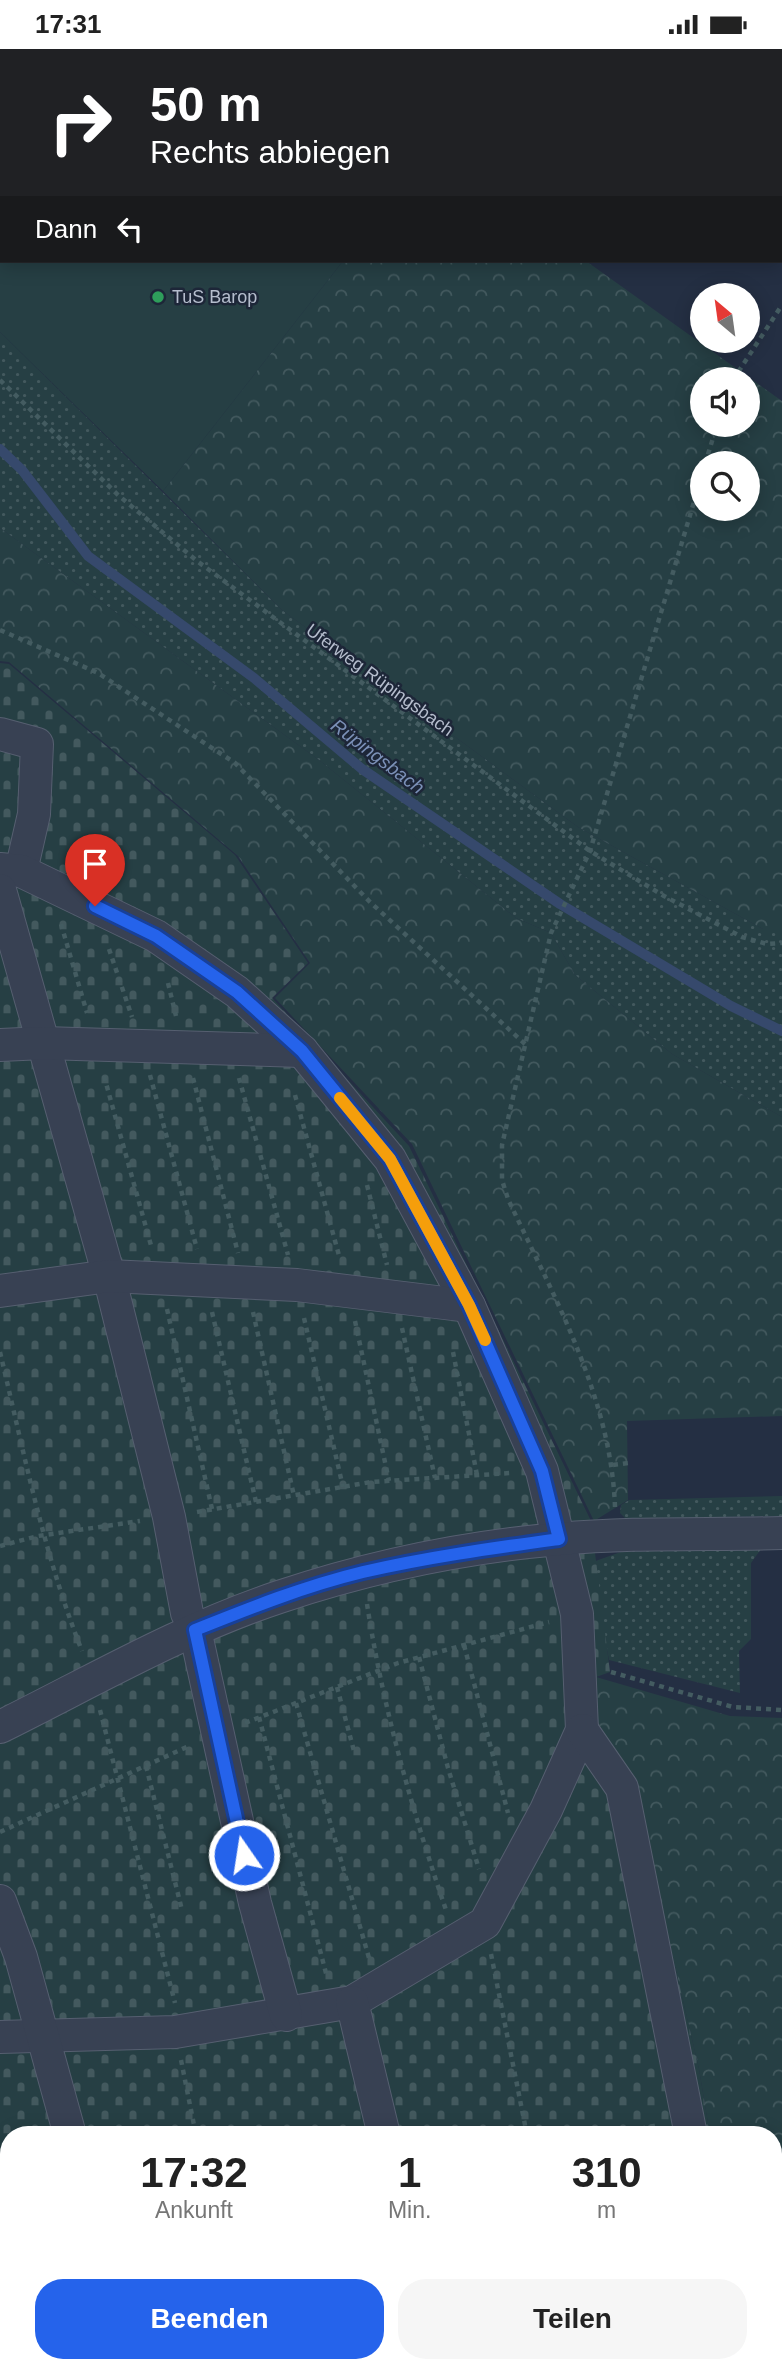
<!DOCTYPE html>
<html lang="de">
<head>
<meta charset="utf-8">
<style>
	body { margin:0; font-family:Helvetica,sans-serif; background:#f6f6f6; color:#222; height:100vh; display:flex; flex-direction:column; font-size:26px; white-space:nowrap }
	* { box-sizing:border-box; margin:0 }
	p { font-size:23px; color:#767676 }
	.icon { flex:none; width:38px; height:38px; fill:none; stroke:currentColor; stroke-width:2; stroke-linecap:round; stroke-linejoin:round }
	.map { position:relative; flex:1; overflow:hidden }
	.drawer { position:absolute; left:0px; top:2077px; width:782px; height:247px; display:flex; flex-direction:column; background:#fff; border-radius:28px 28px 0 0; box-shadow:0 4px 18px #0003 }
	.drawer>* { flex:none }
	.top-card { position:absolute; left:0px; top:0px; width:782px; height:214px; box-shadow:0 4px 18px #0003; background:#202124; color:#fff; overflow:hidden }
	.needle { width:46px; rotate:331deg }
	.tools { position:absolute; left:690px; top:234px; display:grid; gap:14px }
	.tools a { display:grid; place-items:center; width:70px; height:70px; border-radius:50%; background:#fff; box-shadow:0 4px 18px #0003; font-size:35px }
	.pin { position:absolute; display:grid; place-items:center; width:60px; height:60px; color:#fff; margin:-72px -30px; border-radius:50% 50% 50% 0; rotate:-45deg; box-shadow:0 0 7px #0007 }
	.pin .icon { rotate:45deg }
	.me { position:absolute; width:77px; margin:-38px; rotate:347deg; stroke-linejoin:round; filter:drop-shadow(0 0 5px #0008) }
	.turn { display:flex; align-items:center; gap:24px; height:147px; padding:0 35px; font-size:32px }
	.turn .icon { width:91px; height:91px; stroke-width:2.5 }
	.turn b { display:block; font-size:49px; line-height:60px }
	.then { display:flex; align-items:center; height:66px; padding:0 35px; background:#0003; gap:14px; font-size:26px }
	.eta { display:flex; justify-content:space-evenly; align-items:center; height:119px; text-align:center }
	.eta b { font-size:42px; font-weight:700; line-height:49px }
	.primary-button { display:flex; gap:14px; margin-top:auto; padding:14px 35px }
	.primary-button a { flex:1; height:80px; border-radius:28px; background:#2563eb; color:#fff; font-size:28px; font-weight:700; line-height:80px; text-align:center }
	.primary-button a+a { background:#f6f6f6; color:#222 }
	.status { display:flex; justify-content:space-between; align-items:center; height:49px; padding:0 35px; background:#fff; direction:ltr }
	.status svg { height:19px; fill:currentColor }
	.map>svg:first-child { display:block }
	.grass { fill:url(#grass-dots) }
	.forest { fill:url(#forest-crowns); fill-rule:evenodd }
	.cemetery { fill:url(#cemetery-stones) }
	.pitch { fill:#263f44 }
	.lines { fill:none; stroke-linecap:round; stroke-linejoin:round }
	.stream { stroke:#36496c; stroke-width:10 }
	.minor-casing { stroke:#565f70; stroke-width:34 }
	.path { stroke:#445c61; stroke-width:4.5; stroke-dasharray:5 5; stroke-linecap:butt }
	.minor { stroke:#384153; stroke-width:32 }
	.route-casing { stroke:#184099; stroke-width:18 }
	.route { stroke:#2563eb; stroke-width:12 }
	.slow { stroke:#f59e0b; stroke-width:12 }
	.leisure-dot { fill:#2e9e5b; stroke:#1d2638; stroke-width:2.5 }
	.labels { text-anchor:middle; stroke-width:5; stroke-linejoin:round; paint-order:stroke }
	.poi-label { font-size:18px; fill:#b5bdcd; stroke:#1d2638; text-anchor:start }
	.street-label { font-size:18px; fill:#b5bdcd; stroke:#1d2638 }
	.water-label { font-size:19px; font-style:italic; fill:#7b90b7; stroke:#1d2638 }
</style>
</head>
<body>
<div class="status"><b>17:31</b><svg viewBox="0 0 49 12"><path d="M0 12V9h3v3zM5 12V6h3v6zM10 12V3h3v9zM15 12V0h3v12zM26 1h20v11H26zM47 4h2v5h-2z"/></svg></div>
<div class="map">
<svg width="782" height="2323" viewBox="0 0 782 2323">
	<defs>
		<pattern id="grass-dots" width="8" height="8" patternUnits="userSpaceOnUse" patternTransform="scale(1.75)"><rect width="8" height="8" fill="#263f44"/><path d="M2 2h.1M6 6h.1" fill="none" stroke="#43595e" stroke-width="1.8" stroke-linecap="round"/></pattern>
		<pattern id="forest-crowns" width="20" height="18" patternUnits="userSpaceOnUse" patternTransform="scale(1.75)"><rect width="20" height="18" fill="#263f44"/><path d="M2 6a3 3 0 1 1 6 0M12 15a3 3 0 1 1 6 0" fill="none" stroke="#43595e"/></pattern>
		<pattern id="cemetery-stones" width="16" height="16" patternUnits="userSpaceOnUse" patternTransform="scale(1.75)"><rect width="16" height="16" fill="#263f44"/><path d="M2 7V4a2 2 0 0 1 4 0v3zM10 15v-3a2 2 0 0 1 4 0v3z" fill="#43595e"/></pattern>
	</defs>
	<rect width="100%" height="100%" fill="#242f43"/>
	<!-- grass -->
	<g class="grass">
		<polygon points="0,283 282,561 578,778 763,880 782,880 782,1068 672,1005 575,926 551,884 516,869 319,711 0,479"/>
		<polygon points="782,1447 782,1467 626,1470 620,1464 621,1456 629,1451"/>
		<polygon points="764,1496 751,1514 751,1590 739,1602 740,1644 609,1611 590,1514 629,1500"/>
	</g>
	<!-- forest -->
	<g class="forest">
		<path d="M343 212H586L782 352V880H763L578 778 282 561 163 442ZM702 331H747V376H702ZM702 415H747V460H702Z"/>
		<polygon points="0,479 319,711 516,869 551,884 575,926 672,1005 782,1068 782,1367 627,1372 628,1451 594,1472 412,1095 275,949 310,914 238,807 9,613 0,612"/>
		<polygon points="596,1628 730,1667 782,1669 782,2180 774,2180 774,2086 710,2086 699,2020 634,1741 590,1670 590,1646"/>
	</g>
	<!-- cemetery -->
	<polygon class="cemetery" points="0,614 9,615 235,806 308,914 272,949 409,1097 591,1472 610,1623 596,1628 590,1646 590,1670 634,1741 699,2020 710,2086 9,2086 9,2315 742,2315 742,2323 0,2323"/>
	<!-- pitch -->
	<polygon class="pitch" points="0,0 304,2 2,2 2,212 343,212 163,442 0,283"/>
	<g class="lines">
		<!-- stream -->
		<polyline class="stream" points="0,400 22,421 88,507 254,629 362,720 560,855 731,957 782,982"/>
		<defs>
			<g id="minor">
				<polyline points="666,0 668,2"/>
				<polyline points="780,122 782,122"/>
				<polyline points="0,685 37,695 34,765 21,822"/>
				<polyline points="0,820 21,822 156,887 237,943 302,1002 390,1110 469,1257 542,1422 577,1565 582,1681 546,1761 485,1874 352,1953 175,1983 0,1988"/>
				<polyline points="0,841 109,1227 169,1468 187,1564 195,1581 255,1854 286,1966"/>
				<polyline points="0,996 44,994 302,1002"/>
				<polyline points="0,1242 109,1227 297,1236 469,1257"/>
				<path d="M0 1678C91 1633 182 1580 279 1548 369 1518 465 1498 559 1490 633 1483 708 1486 782 1484"/>
				<polyline points="582,1681 622,1739 691,2086"/>
				<polyline points="0,1852 21,1908 70,2086"/>
				<polyline points="352,1953 384,2086"/>
				<polyline points="488,2315 492,2323"/>
				<polyline points="24,2323 27,2315"/>
				<polyline points="709,2323 710,2315"/>
			</g>
		</defs>
		<!-- minor casing -->
		<use href="#minor" class="minor-casing"/>
		<!-- path -->
		<g class="path">
			<polyline points="0,331 118,446 197,512 590,802 664,847 742,888 767,895 782,894"/>
			<polyline points="733,331 782,256"/>
			<polyline points="705,415 717,376"/>
			<polyline points="0,581 98,624 235,714 370,853 525,995"/>
			<polyline points="61,875 87,964"/>
			<polyline points="109,900 132,968"/>
			<polyline points="168,934 176,967"/>
			<polyline points="150,1026 197,1200"/>
			<polyline points="104,1027 152,1200"/>
			<polyline points="193,1029 238,1204"/>
			<polyline points="239,1029 288,1206"/>
			<polyline points="295,1046 340,1210"/>
			<polyline points="367,1136 387,1216"/>
			<polyline points="167,1260 212,1460"/>
			<polyline points="212,1263 256,1453"/>
			<polyline points="253,1263 294,1447"/>
			<polyline points="304,1269 343,1438"/>
			<polyline points="355,1272 389,1432"/>
			<polyline points="402,1279 435,1429"/>
			<path d="M0 1303C24 1404 44 1506 82 1602"/>
			<polyline points="453,1303 477,1426"/>
			<polyline points="613,1416 628,1414"/>
			<path d="M615 1458C611 1348 554 1248 508 1150L502 1131V1096L551 884 590 802 702 426"/>
			<polyline points="197,1463 371,1433 511,1424"/>
			<polyline points="0,1497 38,1487 140,1472"/>
			<path d="M367 1555C383 1659 412 1761 446 1861"/>
			<polyline points="464,1596 508,1764"/>
			<polyline points="419,1608 448,1719 479,1820"/>
			<polyline points="611,1623 733,1658 782,1661"/>
			<polyline points="337,1638 354,1702"/>
			<polyline points="296,1654 369,1909"/>
			<polyline points="100,1661 175,1954"/>
			<polyline points="259,1668 327,1928"/>
			<polyline points="245,1674 398,1614 549,1573"/>
			<polyline points="146,1717 182,1861"/>
			<polyline points="0,1783 189,1697"/>
			<polyline points="491,1905 527,2086"/>
			<polyline points="181,2011 196,2086"/>
			<polyline points="611,2086 658,2076"/>
			<polyline points="152,2315 153,2323"/>
			<polyline points="323,2315 328,2323"/>
			<polyline points="350,2315 356,2323"/>
			<polyline points="590,2315 591,2323"/>
			<polyline points="336,2323 338,2315"/>
		</g>
		<!-- minor -->
		<use href="#minor" class="minor"/>
	</g>
	<g class="lines">
		<defs>
			<path id="route" d="M95 857 156 887 237 943 302 1002 390 1110 469 1256 542 1422 559 1490C494 1499 428 1508 363 1523 305 1537 250 1559 195 1581L244 1806"/>
		</defs>
		<!-- route casing -->
		<use href="#route" class="route-casing"/>
		<!-- route -->
		<use href="#route" class="route"/>
		<!-- slow -->
		<polyline class="slow" points="340,1049 390,1110 469,1256 485,1291"/>
	</g>
	<!-- markers -->
	<circle class="leisure-dot" cx="158" cy="248" r="7"/>
	<g class="labels">
		<!-- poi labels -->
		<g class="poi-label">
			<text x="172" y="254">TuS Barop</text>
		</g>
		<!-- street labels -->
		<g class="street-label">
			<text transform="translate(380 631) rotate(36)" y="6">Uferweg Rüpingsbach</text>
		</g>
		<!-- water labels -->
		<g class="water-label">
			<text transform="translate(378 707) rotate(37)" y="7">Rüpingsbach</text>
		</g>
	</g>
</svg>
<div class="tools">
<a><svg class="needle" viewBox="-14 -14 28 28"><path d="M0-13l5 13h-10z" fill="#e53935"/><path d="M0 13l5-13h-10z" fill="#767676"/></svg></a>
<a><svg class="icon" aria-label="sound" viewBox="0 0 24 24"><path d="M4 9h4l5-4v14l-5-4H4zM17 9q2 3 0 6"/></svg></a>
<a><svg class="icon" aria-label="search" viewBox="0 0 24 24"><circle cx="10" cy="10" r="6"/><path d="M15 15l6 6"/></svg></a>
</div>
<div class="pin" style="left:95px;top:857px;background:#d93025"><svg class="icon" aria-label="arrive" viewBox="0 0 24 24"><path d="M6 21V4h12l-3 4 3 4H6"/></svg></div>
<svg class="me" style="left:244px;top:1806px" viewBox="-20 -20 40 40"><circle r="17" fill="#2563eb" stroke="#fff" stroke-width="3"/><path d="M0-11L8 9 0 5-8 9z" fill="#fff"/></svg>
<div class="top-card">
<div class="turn"><svg class="icon" aria-label="right" viewBox="0 0 24 24"><path d="M7 20v-9h11M14 6l5 5-5 5"/></svg><div><b>50 m</b>Rechts abbiegen</div></div>
<div class="then">Dann<svg class="icon" aria-label="left" viewBox="0 0 24 24"><path d="M17 20v-9H6M10 6l-5 5 5 5"/></svg></div>
</div>
<section class="drawer">
<div class="eta">
<div><b>17:32</b><p>Ankunft</p></div>
<div><b>1</b><p>Min.</p></div>
<div><b>310</b><p>m</p></div>
</div>
<div class="primary-button"><a>Beenden</a><a>Teilen</a></div>
</section>
</div>
</body>
</html>
